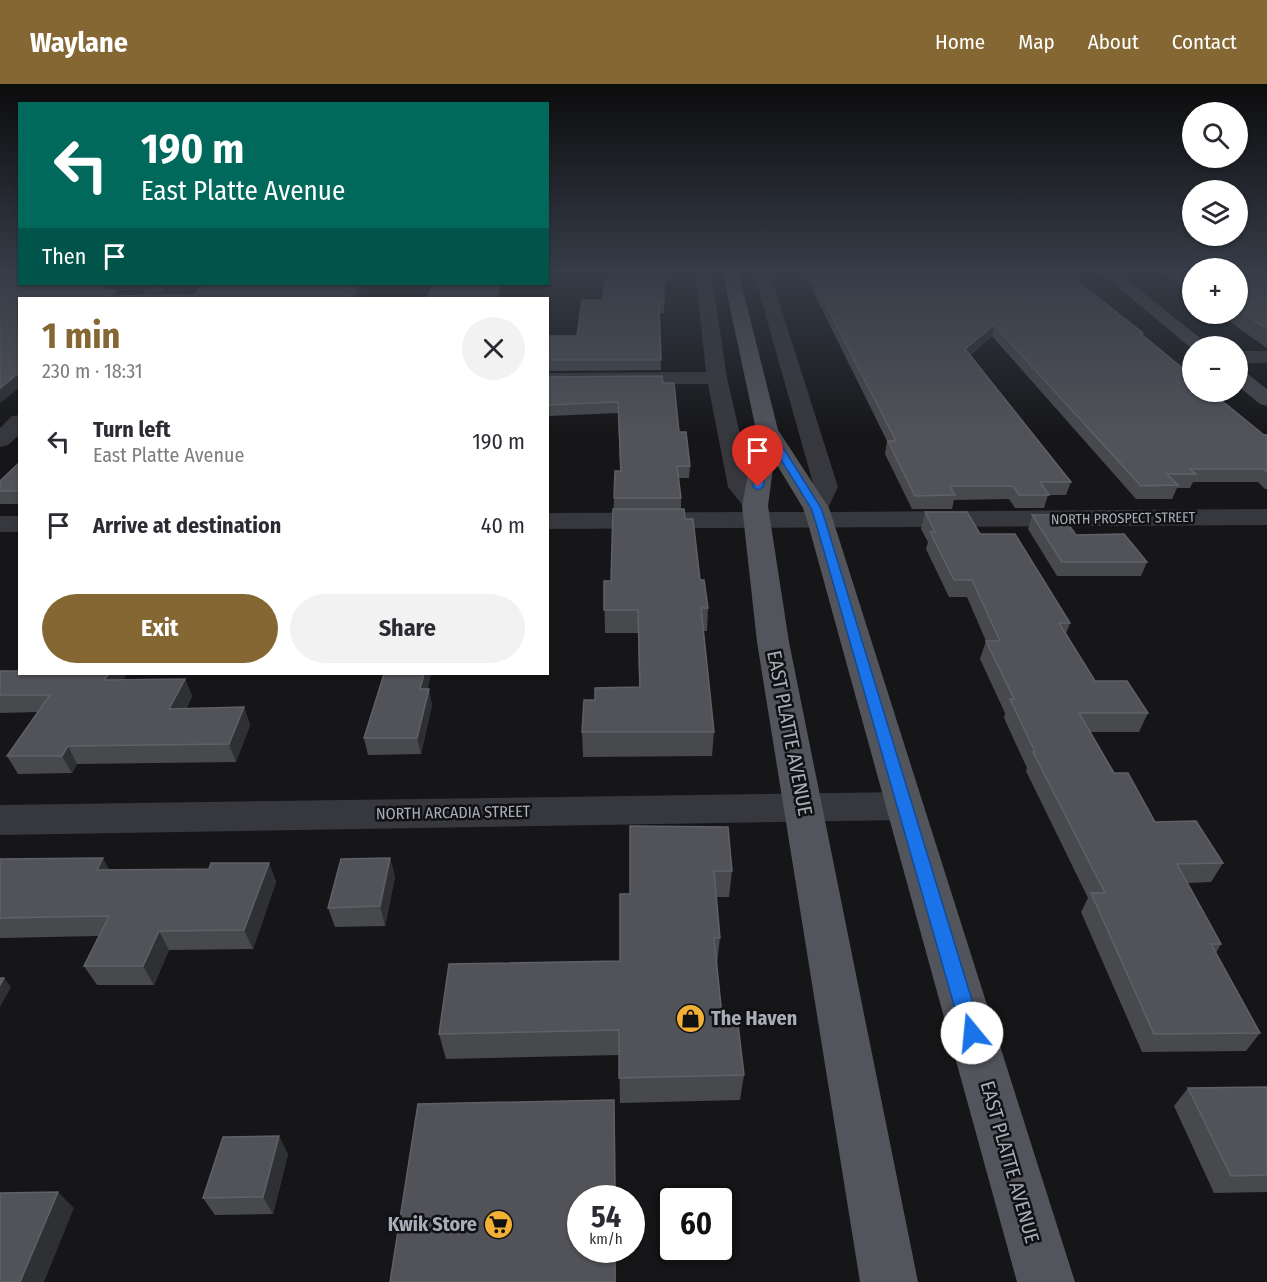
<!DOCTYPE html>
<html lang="en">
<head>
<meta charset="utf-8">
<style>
	body { margin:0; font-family:"Fira Sans Condensed",sans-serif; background:#f2f2f3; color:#2b2b33; height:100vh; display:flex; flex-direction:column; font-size:22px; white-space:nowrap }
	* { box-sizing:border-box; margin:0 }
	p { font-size:20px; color:#7c7c81 }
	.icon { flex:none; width:33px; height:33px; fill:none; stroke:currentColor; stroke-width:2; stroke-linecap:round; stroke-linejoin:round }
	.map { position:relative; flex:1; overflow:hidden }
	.sheet { position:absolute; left:18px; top:213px; width:531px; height:378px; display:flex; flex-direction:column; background:#fff; border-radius:0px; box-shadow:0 2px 4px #0004 }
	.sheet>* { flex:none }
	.top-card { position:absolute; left:18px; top:18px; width:531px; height:183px; border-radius:0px; box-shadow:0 2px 4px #0004; background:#00695c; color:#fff; overflow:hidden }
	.tools { position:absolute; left:1182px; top:18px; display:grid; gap:12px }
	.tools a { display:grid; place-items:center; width:66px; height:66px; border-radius:50%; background:#fff; box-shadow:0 2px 4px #0004; font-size:30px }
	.speed { position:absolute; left:567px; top:1101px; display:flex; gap:12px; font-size:30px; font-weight:700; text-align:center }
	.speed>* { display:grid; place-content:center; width:78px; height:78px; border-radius:50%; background:#fff; box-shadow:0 2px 4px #0004; line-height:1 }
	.speed small { font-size:15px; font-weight:400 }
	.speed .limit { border:3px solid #111; border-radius:9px; background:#fff; color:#111 }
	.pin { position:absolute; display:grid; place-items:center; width:51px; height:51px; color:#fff; margin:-62px -26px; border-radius:50% 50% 50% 0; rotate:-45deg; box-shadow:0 0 6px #0007 }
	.pin .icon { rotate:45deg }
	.me { position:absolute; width:66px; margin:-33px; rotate:343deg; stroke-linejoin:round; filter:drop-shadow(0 0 4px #0008) }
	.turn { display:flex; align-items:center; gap:21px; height:126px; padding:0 24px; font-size:27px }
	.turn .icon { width:78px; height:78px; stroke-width:2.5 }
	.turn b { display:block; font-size:42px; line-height:51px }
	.then { display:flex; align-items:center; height:57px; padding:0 24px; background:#0003; gap:12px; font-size:22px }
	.round { display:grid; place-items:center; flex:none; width:63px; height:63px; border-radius:32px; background:#f2f2f3 }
	.overview { display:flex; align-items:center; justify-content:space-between; height:102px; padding:0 24px }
	h1 { font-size:36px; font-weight:700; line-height:45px; color:#856733 }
	.action { display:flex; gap:12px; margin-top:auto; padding:12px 24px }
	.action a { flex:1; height:69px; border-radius:36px; background:#856733; color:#fff; font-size:24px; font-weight:700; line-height:69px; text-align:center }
	.action a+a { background:#f2f2f3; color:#2b2b33 }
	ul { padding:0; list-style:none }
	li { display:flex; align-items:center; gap:18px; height:84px; padding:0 24px }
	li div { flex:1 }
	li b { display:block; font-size:22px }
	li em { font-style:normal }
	header { display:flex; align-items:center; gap:36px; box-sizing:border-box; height:84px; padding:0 30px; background:#856733; color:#fff }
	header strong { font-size:28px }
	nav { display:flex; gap:33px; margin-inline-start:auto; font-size:21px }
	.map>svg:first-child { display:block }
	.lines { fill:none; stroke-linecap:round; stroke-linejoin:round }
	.street { fill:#37383d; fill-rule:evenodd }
	.secondary { fill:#45474d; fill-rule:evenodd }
	.primary { fill:#53555c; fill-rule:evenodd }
	.wall { fill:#47494d }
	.shaded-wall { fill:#2f3033 }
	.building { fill:#525359; stroke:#5f6168; stroke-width:1.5 }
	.route { fill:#1a73e8; stroke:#114b97; stroke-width:1.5 }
	.labels { text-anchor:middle; stroke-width:5; stroke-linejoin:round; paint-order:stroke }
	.far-street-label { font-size:14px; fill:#a8adb8; stroke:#111113 }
	.street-label { font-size:16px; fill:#a8adb8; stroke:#111113 }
	.near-street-label { font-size:20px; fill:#a8adb8; stroke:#111113 }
	.near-poi-label { font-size:20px; font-weight:bold; fill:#a8adb8; stroke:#111113; text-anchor:start }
</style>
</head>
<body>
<header>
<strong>Waylane</strong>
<nav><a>Home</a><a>Map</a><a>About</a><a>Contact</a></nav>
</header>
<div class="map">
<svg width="1267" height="1198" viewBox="0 0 1267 1198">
	<rect width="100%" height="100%" fill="#161618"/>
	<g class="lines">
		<!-- street -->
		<g class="street">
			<polygon points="0,186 9,186 6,190 0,192"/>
			<polygon points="695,186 711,186 727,294 752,402 768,422 762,428 806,428 803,424 814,403 753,186 769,186 838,403 826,428 1267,425 1267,441 548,445 548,429 748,428 728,403 708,300 548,301 548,289 706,288"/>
			<polygon points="152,200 169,200 154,214 137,214"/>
			<rect x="1238" y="267" width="29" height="12"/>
			<polygon points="20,331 20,350 8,361 0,363 0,344 12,332"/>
			<rect x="0" y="432" width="20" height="16"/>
			<polygon points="905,708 918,712 924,722 918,732 905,736 0,751 0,721"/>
		</g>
		<!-- secondary -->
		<g class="secondary">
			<polygon points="1098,186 1115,186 1210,262 1192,262 1192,265"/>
			<polygon points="1238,286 1245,288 1267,305 1267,322 1260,320 1238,302"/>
		</g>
		<!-- primary -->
		<polygon class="primary" points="722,186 738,186 778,346 829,424 833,436 1075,1198 1017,1198 807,436 803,424 774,376 768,422 789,558 918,1198 860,1198 757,558 742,422 756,346"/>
	</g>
	<!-- wall -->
	<g class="wall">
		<polygon points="804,186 1069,186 1079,194 1078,197 1143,249 1142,251 1264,351 1267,351 1267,405 1265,405 1258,398 1193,398 1190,404 1177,404 1172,415 1136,415 992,252 970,271 1071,398 1066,411 1048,411 1044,424 1015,424 1009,415 954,416 952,425 912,425 885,370 887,357 804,189"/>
		<polygon points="1159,186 1192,186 1192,209 1189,206"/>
		<polygon points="1238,186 1267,186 1267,264 1244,248 1220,230 1238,230"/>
		<polygon points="665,198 665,207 664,207 664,229 659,229 661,286 548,287 548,252 577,252 603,216"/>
		<polygon points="548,293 663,299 690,382 689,394 679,394 681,414 681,425 685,435 700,496 708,524 707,547 703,547 714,648 712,672 583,673 582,648 595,616 639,603 638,549 605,549 604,497 611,497 614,414 620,387 618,329 548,332"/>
		<polygon points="20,378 20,420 0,420 0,397"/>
		<polygon points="925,428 980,450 1070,539 1066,550 1095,597 1148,629 1139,648 1090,648 1114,689 1155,738 1223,779 1211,798 1187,799 1221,860 1216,869 1260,949 1246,967 1142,968 1081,828 1088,814 1026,687 1027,684 1004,634 1005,629 980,575 986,557 967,513 949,513 926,465 928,458 921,445"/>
		<polygon points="1032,431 1076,451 1147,478 1141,492 1057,492 1028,445"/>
		<polygon points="0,587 20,590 127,590 123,596 185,595 192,612 186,625 244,623 250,641 236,678 77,680 72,689 18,690 7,672 38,628 0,629"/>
		<polygon points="384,590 431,590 427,605 432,621 421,670 368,671 364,654"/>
		<polygon points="630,742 732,787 729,813 716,813 720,854 717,880 722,932 744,991 740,1016 620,1019 619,971 446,975 439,950 620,877 630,810"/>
		<polygon points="390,774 395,793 385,842 335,843 328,824"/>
		<polygon points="0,775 109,786 209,785 269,779 276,798 253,865 169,866 154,901 97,901 84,882 99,852 0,854"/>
		<polygon points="1267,1003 1267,1108 1214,1109 1174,1022 1188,1004"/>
		<polygon points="288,1070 273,1130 215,1131 203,1114"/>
	</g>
	<!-- shaded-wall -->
	<g class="shaded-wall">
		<polygon points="108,200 122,200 104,214 99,207"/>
		<polygon points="359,200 366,200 357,214 350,214"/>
		<polygon points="500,200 502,200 502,204 499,214 495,214"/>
		<polygon points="994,241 992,252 962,276 965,265"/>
		<polygon points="20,288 20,303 0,319 0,304"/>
		<polygon points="109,590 127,590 112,613 104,596"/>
		<polygon points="424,590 431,590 423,621 420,605"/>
		<polygon points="185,595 192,612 176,642 169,625"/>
		<polygon points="429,605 432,621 421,670 417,654"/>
		<polygon points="244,623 250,641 236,678 229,660"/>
		<polygon points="68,662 77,680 72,689 62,672"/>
		<polygon points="103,774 114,794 97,786"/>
		<polygon points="390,774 395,793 385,842 380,822"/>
		<polygon points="269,779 276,798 253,865 244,846"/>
		<polygon points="159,847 169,866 154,901 143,882"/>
		<polygon points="4,894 11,903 0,923 0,901"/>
		<polygon points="614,1016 615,1050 616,1114 615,1114"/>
		<polygon points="279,1052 288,1070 273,1130 263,1113"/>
		<polygon points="58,1108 74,1124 44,1198 20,1198"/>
		<rect x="615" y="1166" width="1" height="32"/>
	</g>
	<!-- building -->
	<g class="building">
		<polygon points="631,186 664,186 665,198 663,198 664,219 659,219 661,276 548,276 548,252 577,252 582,216 603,216 605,195 631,195"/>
		<polygon points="808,186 1069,186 1079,194 1073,194 1143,249 1140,249 1192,292 1192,308 1211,308 1264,351 1267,351 1267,388 1264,385 1190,385 1196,390 1167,390 1178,401 1141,402 994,241 965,265 1071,398 1040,398 1049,411 1019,411 1013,402 950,402 955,411 915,412 888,357 896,357"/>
		<polygon points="1183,186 1192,186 1192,192"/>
		<polygon points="1238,186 1267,186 1267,245 1238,225"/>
		<polygon points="20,187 20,200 108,200 99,207 116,207 110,212 194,211 204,200 359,200 350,214 20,214 20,288 0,304 0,199"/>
		<polygon points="434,200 500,200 495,214 427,214"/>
		<polygon points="662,292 663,299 674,299 679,348 686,348 690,382 677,382 681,414 614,414 615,387 621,387 618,318 548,321 548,293"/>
		<polygon points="20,378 20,407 0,407 0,397"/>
		<polygon points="613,425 684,425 685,435 693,435 700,496 704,496 708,524 701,524 714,648 582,648 584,616 595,616 595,604 640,603 638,526 604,526 604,497 611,497"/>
		<polygon points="925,428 967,428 980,450 1015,450 1070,539 1059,539 1095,597 1127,597 1148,629 1079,629 1114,689 1128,689 1155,738 1196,737 1223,779 1177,780 1221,860 1211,860 1260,949 1154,950 1091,809 1105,809 1033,668 1035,668 1010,615 1014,615 986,557 1000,557 972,496 954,496 930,448 935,448"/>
		<polygon points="1032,431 1062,431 1076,451 1124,450 1147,478 1062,478"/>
		<polygon points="0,587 20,587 20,590 109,590 104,596 185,595 169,625 244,623 229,660 68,662 62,672 7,672 50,611 0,611"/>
		<polygon points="384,590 424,590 420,605 429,605 417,654 364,654"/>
		<polygon points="630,742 728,743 732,787 714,787 720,854 714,854 722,932 737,932 744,991 619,994 619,946 439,950 449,880 620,877 620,810 630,810"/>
		<polygon points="103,774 97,786 209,785 211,779 269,779 244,846 159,847 143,882 84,882 109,832 0,834 0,775"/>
		<polygon points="390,774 380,822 328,824 341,775"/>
		<polygon points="0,894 4,894 0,901"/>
		<polygon points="1267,1003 1267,1091 1231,1092 1188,1004"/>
		<polygon points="614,1016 615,1114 580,1114 580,1166 615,1166 615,1198 390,1198 418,1020"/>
		<polygon points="279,1052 263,1113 203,1114 223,1053"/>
		<polygon points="58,1108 20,1198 0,1198 0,1109"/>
	</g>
	<!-- sky -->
	<linearGradient id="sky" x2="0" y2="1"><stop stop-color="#0c0c0d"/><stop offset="0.53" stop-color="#363c48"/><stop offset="1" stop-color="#363c48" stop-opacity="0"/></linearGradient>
	<rect width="1267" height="353" fill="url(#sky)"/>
	<!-- route -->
	<polygon class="route" points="764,344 772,346 821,424 825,436 982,949 979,955 972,958 965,955 962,949 815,436 811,424 770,358 763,403 758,406 753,403"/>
	<!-- icons -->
	<defs>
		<symbol id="shop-disc" viewBox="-11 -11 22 22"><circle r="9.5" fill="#f2b134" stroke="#111113"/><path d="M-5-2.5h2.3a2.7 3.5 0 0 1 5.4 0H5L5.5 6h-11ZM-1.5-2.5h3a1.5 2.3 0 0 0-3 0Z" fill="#111"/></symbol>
		<symbol id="supermarket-disc" viewBox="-11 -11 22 22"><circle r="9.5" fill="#f2b134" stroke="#111113"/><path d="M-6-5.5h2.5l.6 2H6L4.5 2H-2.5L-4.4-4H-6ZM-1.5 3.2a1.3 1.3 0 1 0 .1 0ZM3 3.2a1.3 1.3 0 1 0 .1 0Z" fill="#111"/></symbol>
	</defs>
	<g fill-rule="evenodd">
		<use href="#shop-disc" x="674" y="918" width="33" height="33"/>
		<use href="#supermarket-disc" x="482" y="1124" width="33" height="33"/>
	</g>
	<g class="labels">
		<!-- far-street labels -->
		<g class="far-street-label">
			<text transform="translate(1123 434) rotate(-1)" y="5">NORTH PROSPECT STREET</text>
		</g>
		<!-- street labels -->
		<g class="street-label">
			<text transform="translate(453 728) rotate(-1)" y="6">NORTH ARCADIA STREET</text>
		</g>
		<!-- near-street labels -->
		<g class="near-street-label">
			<text transform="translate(790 649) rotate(79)" y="7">EAST PLATTE AVENUE</text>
			<text transform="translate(1010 1078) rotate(74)" y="7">EAST PLATTE AVENUE</text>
		</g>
		<!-- near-poi labels -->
		<g class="near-poi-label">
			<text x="711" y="941">The Haven</text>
			<text x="477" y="1147" text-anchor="end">Kwik Store</text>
		</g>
	</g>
</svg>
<div class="tools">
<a><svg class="icon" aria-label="search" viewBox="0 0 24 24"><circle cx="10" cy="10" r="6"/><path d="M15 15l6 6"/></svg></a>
<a><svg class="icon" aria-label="layers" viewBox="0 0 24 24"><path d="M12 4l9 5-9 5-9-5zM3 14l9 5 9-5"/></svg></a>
<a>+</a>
<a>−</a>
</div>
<div class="speed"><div>54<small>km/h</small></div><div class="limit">60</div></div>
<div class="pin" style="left:758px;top:403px;background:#d93025"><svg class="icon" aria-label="arrive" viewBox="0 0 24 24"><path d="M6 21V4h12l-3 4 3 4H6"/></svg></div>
<svg class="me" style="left:972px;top:949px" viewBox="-20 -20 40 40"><circle r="19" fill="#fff"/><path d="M0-13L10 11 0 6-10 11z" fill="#1a73e8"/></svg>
<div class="top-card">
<div class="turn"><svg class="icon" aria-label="left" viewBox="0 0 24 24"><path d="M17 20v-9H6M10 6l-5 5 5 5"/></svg><div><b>190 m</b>East Platte Avenue</div></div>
<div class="then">Then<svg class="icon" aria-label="arrive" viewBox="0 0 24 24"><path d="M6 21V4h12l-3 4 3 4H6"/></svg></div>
</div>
<section class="sheet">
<div class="overview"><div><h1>1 min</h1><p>230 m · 18:31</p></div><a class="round"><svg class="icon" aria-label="close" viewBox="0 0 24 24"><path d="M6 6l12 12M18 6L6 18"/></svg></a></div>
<ul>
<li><svg class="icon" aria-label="left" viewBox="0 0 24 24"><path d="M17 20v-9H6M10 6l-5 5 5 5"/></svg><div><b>Turn left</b><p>East Platte Avenue</p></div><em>190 m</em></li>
<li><svg class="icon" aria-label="arrive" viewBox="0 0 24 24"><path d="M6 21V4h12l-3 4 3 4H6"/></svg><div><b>Arrive at destination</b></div><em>40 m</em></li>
</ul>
<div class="action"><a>Exit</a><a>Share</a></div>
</section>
</div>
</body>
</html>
